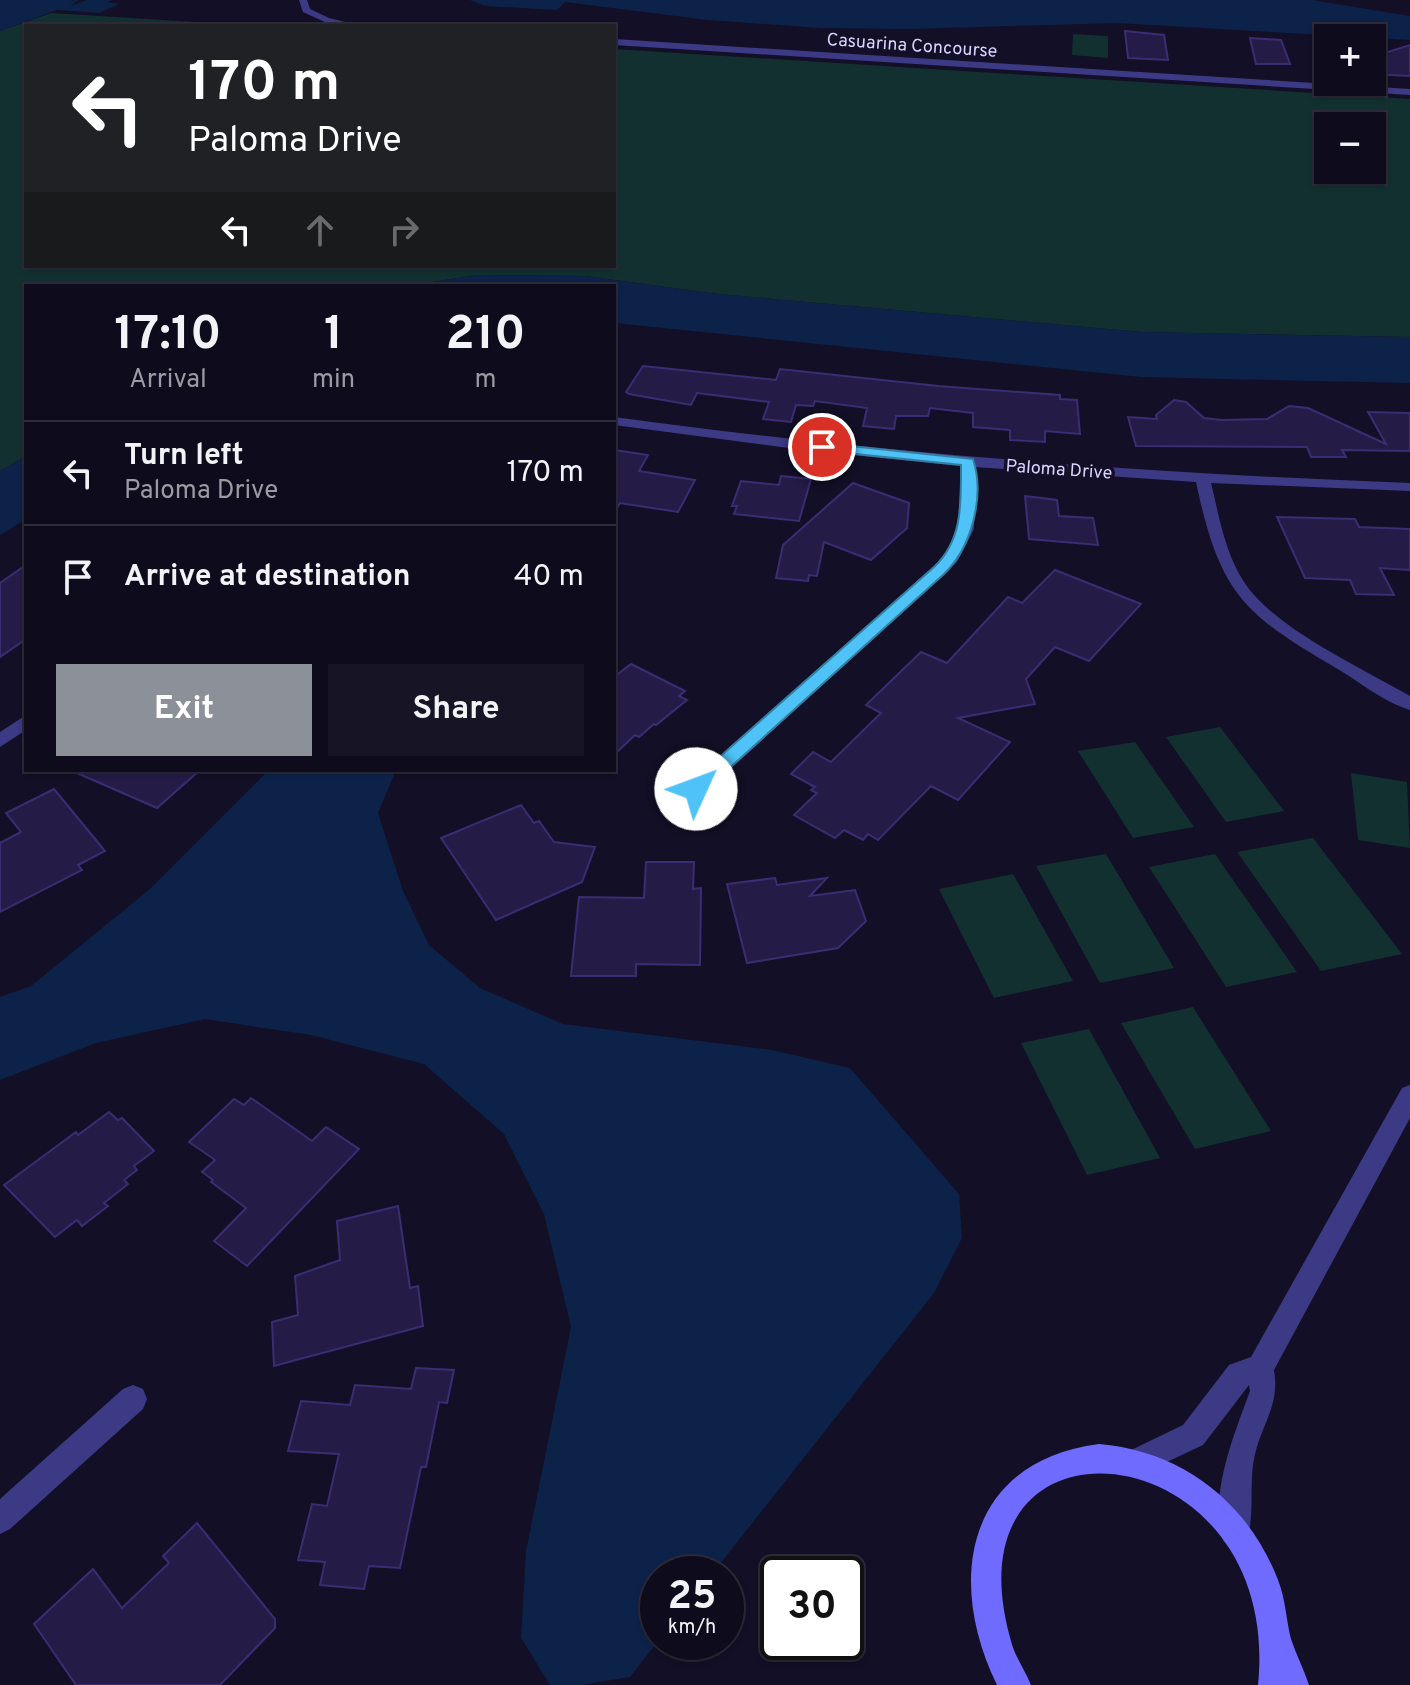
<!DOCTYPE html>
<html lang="en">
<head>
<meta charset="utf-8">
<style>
	body { margin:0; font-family:Overpass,sans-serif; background:#171425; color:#f1f3f6; height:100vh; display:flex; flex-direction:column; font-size:30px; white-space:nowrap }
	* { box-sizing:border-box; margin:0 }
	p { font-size:26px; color:#9b9ba3 }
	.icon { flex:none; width:44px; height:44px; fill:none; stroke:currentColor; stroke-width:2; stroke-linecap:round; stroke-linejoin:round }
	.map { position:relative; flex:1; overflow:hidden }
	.side { position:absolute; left:24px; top:284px; width:592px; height:488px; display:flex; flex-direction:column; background:#0e0b1c; border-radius:0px; box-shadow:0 2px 6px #0004,0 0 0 2px #2e2b3b }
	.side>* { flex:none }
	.top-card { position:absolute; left:24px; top:24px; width:592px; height:244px; border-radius:0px; box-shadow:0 2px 6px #0004,0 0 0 2px #2e2b3b; background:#202124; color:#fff; overflow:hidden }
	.tools { position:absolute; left:1314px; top:24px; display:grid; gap:16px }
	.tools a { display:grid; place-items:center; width:72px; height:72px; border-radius:0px; background:#0e0b1c; box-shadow:0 2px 6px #0004,0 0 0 2px #2e2b3b; font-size:40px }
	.speed { position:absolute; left:640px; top:1556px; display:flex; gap:16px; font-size:40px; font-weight:700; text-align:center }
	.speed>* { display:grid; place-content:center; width:104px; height:104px; border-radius:50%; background:#0e0b1c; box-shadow:0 2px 6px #0004,0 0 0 2px #2e2b3b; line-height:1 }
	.speed small { font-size:20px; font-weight:400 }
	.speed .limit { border:4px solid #111; border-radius:12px; background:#fff; color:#111 }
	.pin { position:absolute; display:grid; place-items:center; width:68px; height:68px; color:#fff; margin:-34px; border:4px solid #fff; border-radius:50%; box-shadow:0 2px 8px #0007 }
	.me { position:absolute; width:88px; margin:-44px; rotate:47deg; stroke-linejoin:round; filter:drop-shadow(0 0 6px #0008) }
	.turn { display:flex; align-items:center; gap:28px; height:168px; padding:0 32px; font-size:36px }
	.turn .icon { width:104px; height:104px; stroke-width:2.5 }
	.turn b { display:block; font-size:56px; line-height:68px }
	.lanes { display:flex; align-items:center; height:76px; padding:0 32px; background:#0003; justify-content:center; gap:40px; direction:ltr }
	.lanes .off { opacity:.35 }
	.eta { display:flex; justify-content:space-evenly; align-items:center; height:136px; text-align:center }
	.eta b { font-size:48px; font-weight:700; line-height:56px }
	.action { display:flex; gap:16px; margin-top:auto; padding:16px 32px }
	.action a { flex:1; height:92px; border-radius:0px; background:#8c9099; color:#fff; font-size:32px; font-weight:700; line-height:92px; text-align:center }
	.action a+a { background:#171425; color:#f1f3f6 }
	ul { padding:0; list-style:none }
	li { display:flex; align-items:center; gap:24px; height:104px; padding:0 32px; border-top:2px solid #2e2b3b }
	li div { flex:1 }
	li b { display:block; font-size:30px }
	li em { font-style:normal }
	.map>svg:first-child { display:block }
	.green { fill:#12302f; fill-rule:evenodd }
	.water { fill:#0c2248 }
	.building { fill:#241b47; stroke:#3b2d73; stroke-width:2 }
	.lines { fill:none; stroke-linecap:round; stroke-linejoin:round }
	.street { fill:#3d3a85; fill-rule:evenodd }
	.secondary { fill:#6f6bff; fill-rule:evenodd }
	.route { fill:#4fc3f7; stroke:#337fa1; stroke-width:2 }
	.labels { text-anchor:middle; stroke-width:7; stroke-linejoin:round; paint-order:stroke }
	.far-street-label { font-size:18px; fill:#d9d4ff; stroke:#130f26 }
</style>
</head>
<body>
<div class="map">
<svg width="1410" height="1685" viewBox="0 0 1410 1685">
	<rect width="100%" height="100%" fill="#130f26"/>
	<!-- green -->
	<g class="green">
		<path d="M51 13 259 26H26V266H614V49L1410 99V337L1142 332 718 294 585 276 477 275 407 286H26V456L0 471V31ZM1328 126H1372V170H1328Z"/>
		<polygon points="1073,34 1108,36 1108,58 1072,55"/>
		<polygon points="1220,727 1284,811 1226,822 1166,737"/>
		<polygon points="1135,742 1194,827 1133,838 1078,751"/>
		<polygon points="1351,773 1407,782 1410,848 1358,840"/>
		<polygon points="1313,838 1402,954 1321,971 1237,852"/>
		<polygon points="1106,854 1174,968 1100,983 1036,866"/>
		<polygon points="1215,854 1297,972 1226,987 1149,867"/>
		<polygon points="1013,874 1073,981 994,998 939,889"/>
		<polygon points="1193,1007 1271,1131 1195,1149 1121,1023"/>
		<polygon points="1089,1029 1160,1158 1087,1175 1021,1043"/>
	</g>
	<!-- water -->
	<g class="water">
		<polygon points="0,0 79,0 70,6 87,0 112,0 108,2 119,4 99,13 57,10 0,31"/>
		<polygon points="470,0 1312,0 1410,16 1410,40 1117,23 910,29 820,28 708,20 565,2 557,10 485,6"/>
		<polygon points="477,275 585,276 718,294 1142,332 1410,337 1410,383 1141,377 614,323 614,286 407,286"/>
		<polygon points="26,456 26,519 0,535 0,471"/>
		<polygon points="269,770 396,770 378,813 403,891 429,945 480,988 563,1024 772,1050 850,1068 959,1194 962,1238 934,1293 712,1574 658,1574 658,1641 630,1677 581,1685 550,1685 521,1638 526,1551 571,1327 544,1214 504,1134 424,1064 311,1035 205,1019 96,1043 0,1080 0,997 31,986 150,889"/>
	</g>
	<!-- building -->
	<g class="building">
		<polygon points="1125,31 1164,35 1168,60 1128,58"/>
		<polygon points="1250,38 1281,40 1290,64 1256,64"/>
		<polygon points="1410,45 1410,76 1372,74 1372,57"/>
		<polygon points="643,366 776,380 780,369 938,386 1060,395 1060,399 1077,400 1080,434 1045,431 1045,442 1010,440 1010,430 973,427 973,413 930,408 928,416 896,416 894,429 863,426 867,408 815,401 813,406 796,405 791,422 763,419 769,402 697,393 691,405 629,394 626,392"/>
		<polygon points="1174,400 1186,402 1204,418 1222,420 1267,419 1289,406 1308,408 1386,444 1368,412 1410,413 1410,451 1342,450 1346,457 1311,457 1307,447 1136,446 1128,417 1157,419 1156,415"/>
		<polygon points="614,450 648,455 639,471 695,480 678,512 620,503 614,513"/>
		<polygon points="781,476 811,479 799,521 734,514 737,506 732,506 741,481 779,485"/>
		<polygon points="853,483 909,503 907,528 871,560 824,542 817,576 809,575 808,581 776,578 783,545"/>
		<polygon points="1025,496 1057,500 1059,516 1093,518 1098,545 1029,539"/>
		<polygon points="1277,517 1355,519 1359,527 1410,529 1410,570 1380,568 1394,595 1356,594 1350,580 1305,578"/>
		<polygon points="26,565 26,639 0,657 0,583"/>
		<polygon points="1055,570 1141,604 1089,661 1055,647 1026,679 1035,704 958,718 1010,742 958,800 931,786 878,840 868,834 863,840 844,830 835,838 794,815 817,793 811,790 815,787 791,774 813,752 831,762 881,713 866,705 921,652 947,663 1008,597 1022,603"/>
		<polygon points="631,664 685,691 679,696 687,700 656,725 654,724 639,737 635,735 614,755 614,677"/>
		<polygon points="70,770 200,770 157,808"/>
		<polygon points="54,789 105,851 78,865 82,870 0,912 0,843 21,832 6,813"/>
		<polygon points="521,805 534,823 539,821 554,842 595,847 582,882 496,920 441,838"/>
		<polygon points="646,862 694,862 693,889 701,888 700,965 636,964 636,976 571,976 579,897 644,898"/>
		<polygon points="775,878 777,885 827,878 810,896 855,890 866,921 838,948 747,963 727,884"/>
		<polygon points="251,1098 312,1141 326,1127 359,1149 247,1266 214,1241 246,1208 211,1182 213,1180 202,1172 215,1160 189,1142 234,1099 244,1105"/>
		<polygon points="109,1112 118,1120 122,1118 154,1151 134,1166 137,1170 124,1180 128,1184 104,1203 108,1206 82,1226 77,1220 55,1237 4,1185 76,1132 78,1135"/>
		<polygon points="398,1206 410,1288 418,1286 423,1326 274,1366 272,1322 298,1315 295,1276 340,1260 337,1221"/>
		<polygon points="416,1368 454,1370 447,1403 439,1402 426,1467 421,1467 400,1568 369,1566 364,1589 320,1585 325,1562 298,1560 312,1504 327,1506 339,1454 288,1451 301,1401 350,1405 355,1385 411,1389"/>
		<polygon points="197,1523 275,1619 275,1628 220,1685 76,1685 34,1624 93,1569 122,1608 169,1563 163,1556"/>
	</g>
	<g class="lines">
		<!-- street -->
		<g class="street">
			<polygon points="299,0 307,0 310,9 329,18 362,26 327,23 303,12"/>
			<polygon points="614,39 1410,89 1410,95 614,45"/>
			<path d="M614 417C878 453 1143 473 1410 483V491L1211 483C1219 516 1225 553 1244 582 1274 628 1362 668 1410 696V710C1386 703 1362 684 1341 671 1243 614 1220 595 1196 482L975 467 974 529 957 562 703 794H689L686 789 689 784 944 557 958 529 961 466 812 451 614 425Z"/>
			<polygon points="26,715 26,730 0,747 0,732"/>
			<path d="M1410 1085V1118L1274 1370C1280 1404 1263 1422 1255 1454 1248 1482 1256 1515 1246 1542L1235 1546 1224 1542C1207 1499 1235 1432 1250 1391L1249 1385 1203 1445 1137 1476 1127 1472 1123 1462 1127 1452 1183 1425 1229 1365 1251 1357 1402 1088Z"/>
			<polygon points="133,1385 143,1389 147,1399 143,1409 10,1529 0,1534 0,1499 123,1389"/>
		</g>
		<!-- secondary -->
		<path class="secondary" d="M1099 1444C1182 1451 1248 1502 1278 1580 1286 1600 1286 1620 1291 1639 1296 1654 1304 1670 1309 1685H1258C1284 1430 940 1394 1011 1641 1015 1657 1025 1670 1031 1685H997C945 1579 967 1461 1099 1444Z"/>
	</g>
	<!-- route -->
	<path class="route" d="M822 443 973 459C985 496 972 547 944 574L702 793H689L687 789 689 784 934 567C963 540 961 503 961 465L817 450 815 447Z"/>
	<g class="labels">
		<!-- far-street labels -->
		<g class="far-street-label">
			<text transform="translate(912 45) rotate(4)" y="6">Casuarina Concourse</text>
			<text transform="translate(1059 469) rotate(4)" y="6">Paloma Drive</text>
		</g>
	</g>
</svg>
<div class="tools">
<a>+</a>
<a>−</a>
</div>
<div class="speed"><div>25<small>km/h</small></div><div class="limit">30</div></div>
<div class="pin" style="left:822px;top:447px;background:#d93025"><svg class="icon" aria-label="arrive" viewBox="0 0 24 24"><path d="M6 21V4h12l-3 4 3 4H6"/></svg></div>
<svg class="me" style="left:696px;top:789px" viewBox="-20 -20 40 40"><circle r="19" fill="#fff"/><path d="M0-13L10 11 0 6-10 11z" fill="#4fc3f7"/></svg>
<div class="top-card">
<div class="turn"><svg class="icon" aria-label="left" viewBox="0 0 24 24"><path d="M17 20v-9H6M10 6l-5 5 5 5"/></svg><div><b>170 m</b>Paloma Drive</div></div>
<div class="lanes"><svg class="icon" aria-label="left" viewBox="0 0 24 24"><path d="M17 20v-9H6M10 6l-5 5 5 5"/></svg><svg class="icon off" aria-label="ahead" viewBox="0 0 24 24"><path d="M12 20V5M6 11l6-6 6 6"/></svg><svg class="icon off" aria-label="right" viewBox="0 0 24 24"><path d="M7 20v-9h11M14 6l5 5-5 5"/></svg></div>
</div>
<section class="side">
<div class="eta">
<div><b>17:10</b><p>Arrival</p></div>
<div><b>1</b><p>min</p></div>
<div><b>210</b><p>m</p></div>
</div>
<ul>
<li><svg class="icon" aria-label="left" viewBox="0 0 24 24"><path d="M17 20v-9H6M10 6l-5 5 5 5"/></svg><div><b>Turn left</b><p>Paloma Drive</p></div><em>170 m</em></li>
<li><svg class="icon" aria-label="arrive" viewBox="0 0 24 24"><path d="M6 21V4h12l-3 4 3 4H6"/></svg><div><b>Arrive at destination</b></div><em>40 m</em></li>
</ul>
<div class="action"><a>Exit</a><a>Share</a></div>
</section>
</div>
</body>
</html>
